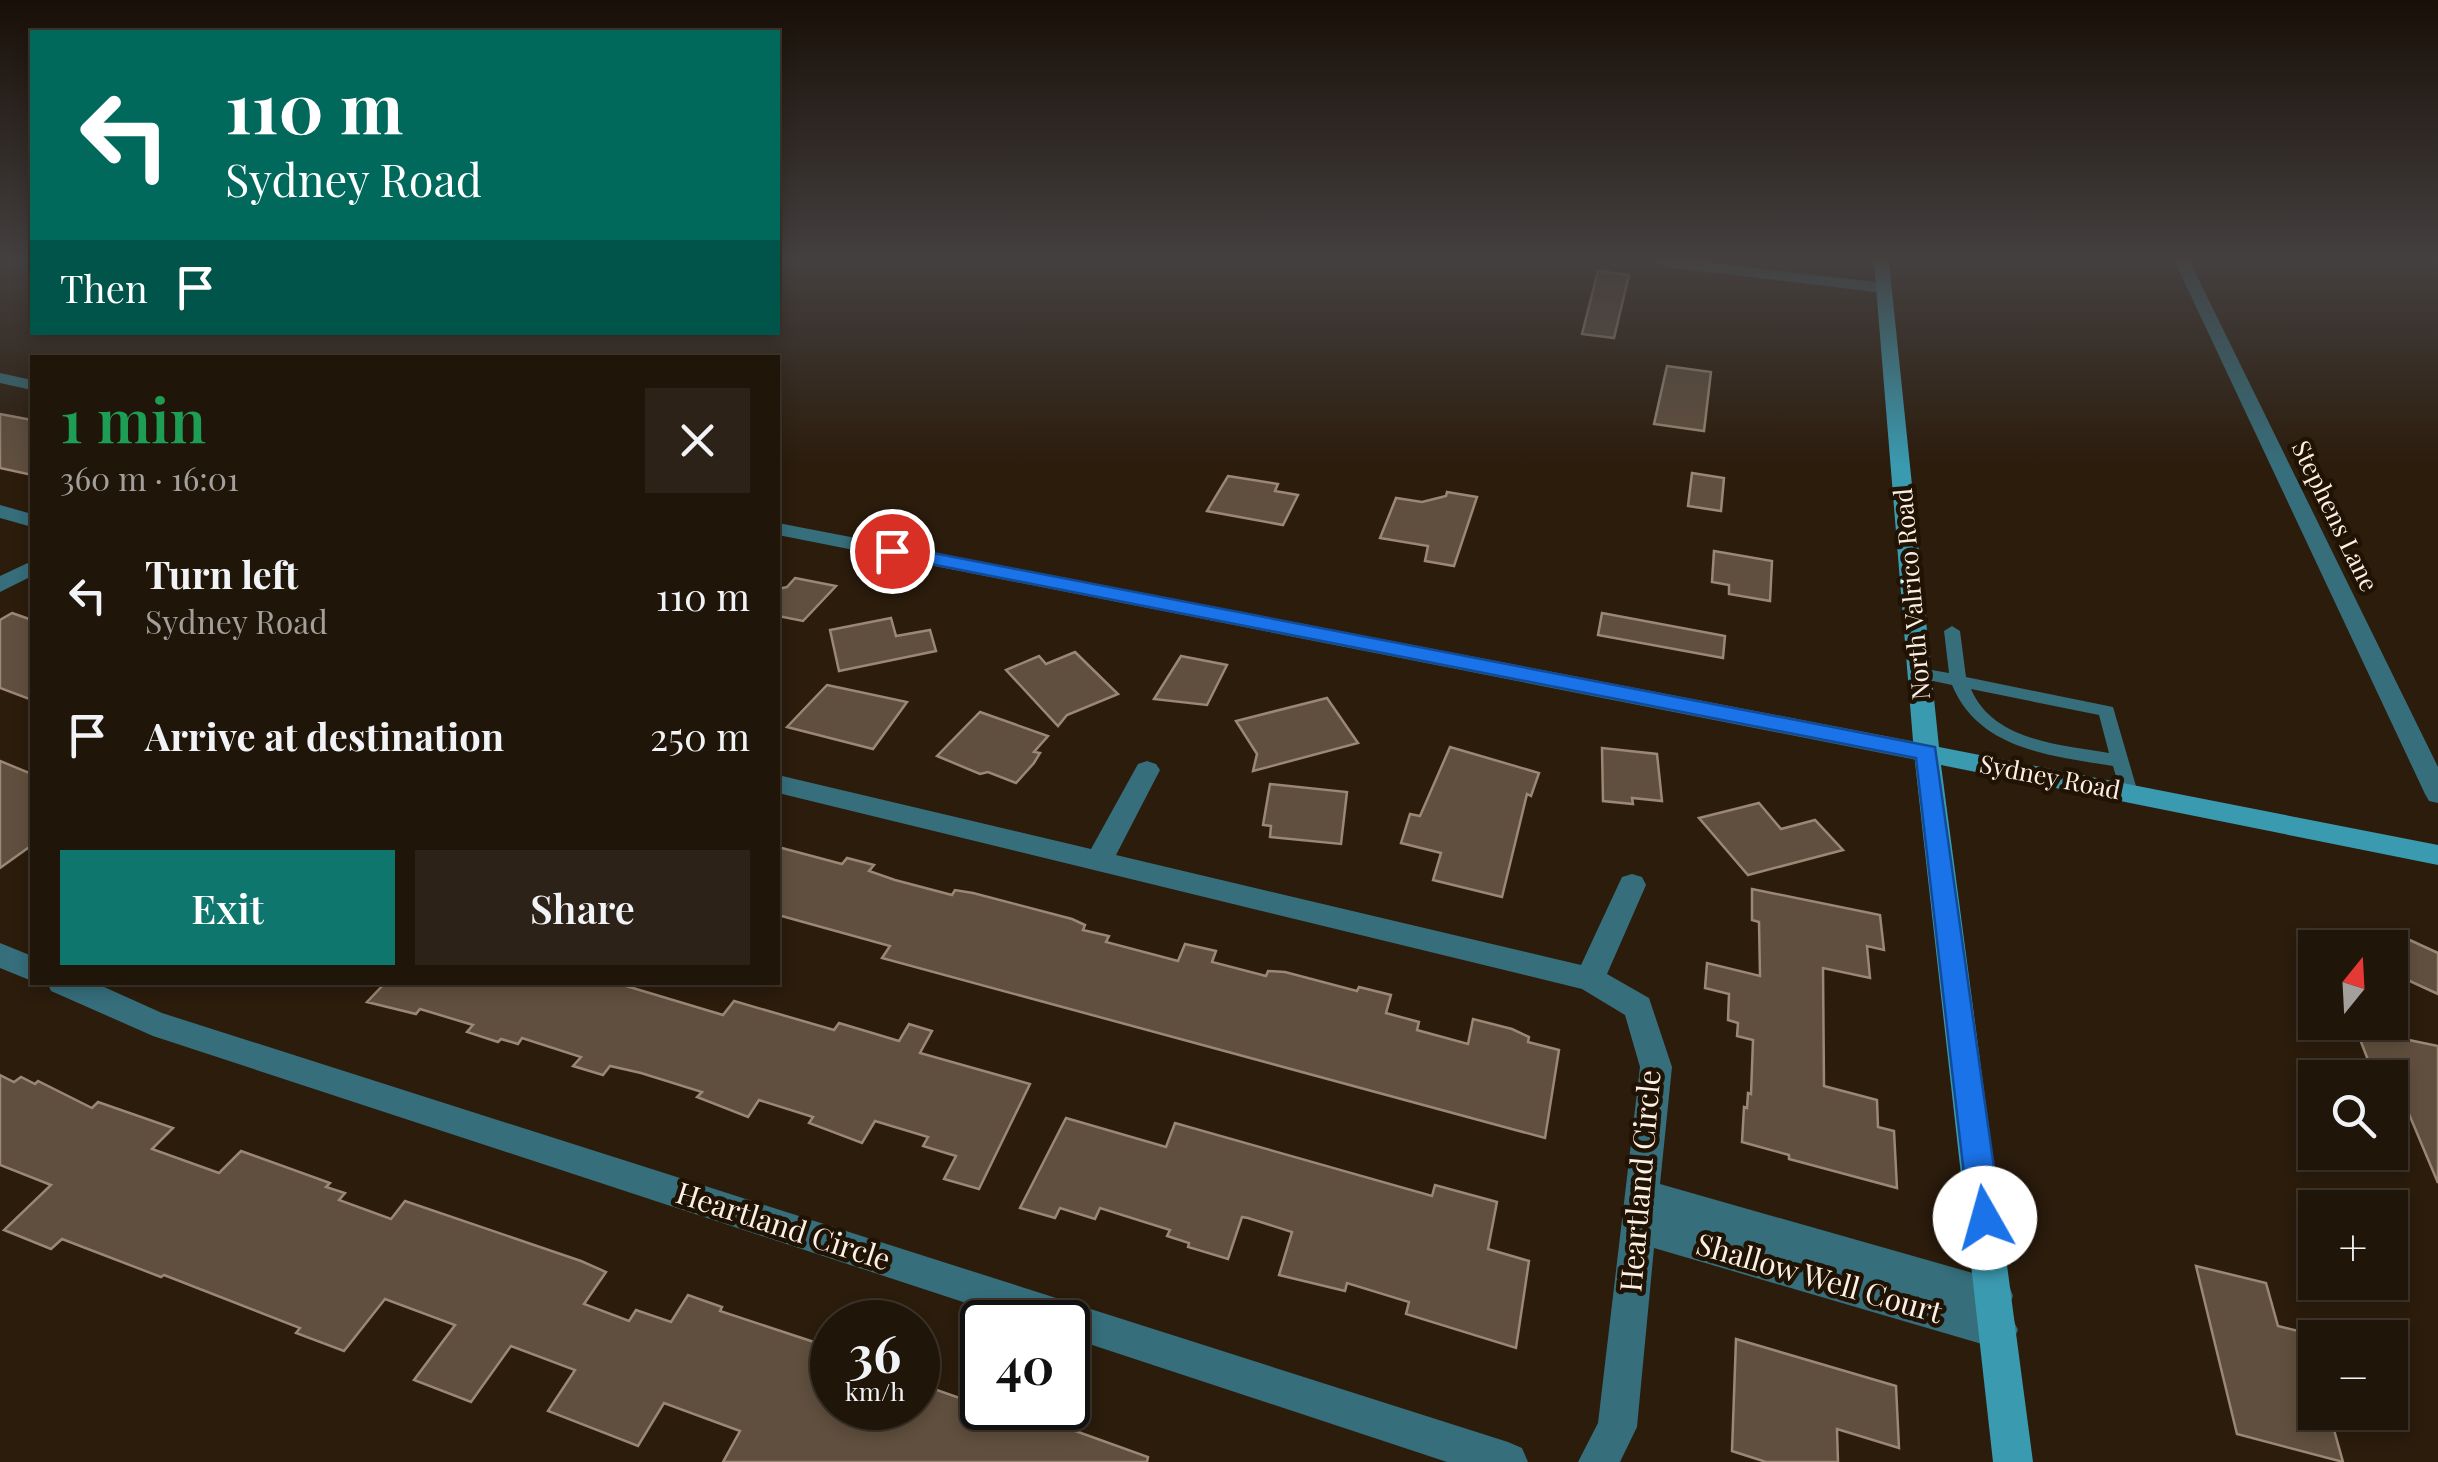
<!DOCTYPE html>
<html lang="en">
<head>
<meta charset="utf-8">
<style>
	body { margin:0; font-family:"Playfair Display",serif; background:#2d2217; color:#f1f3f6; height:100vh; display:flex; flex-direction:column; font-size:38px; white-space:nowrap }
	* { box-sizing:border-box; margin:0 }
	p { font-size:32px; color:#a29f9c }
	.icon { flex:none; width:55px; height:55px; fill:none; stroke:currentColor; stroke-width:2; stroke-linecap:round; stroke-linejoin:round }
	.map { position:relative; flex:1; overflow:hidden }
	.drawer { position:absolute; left:30px; top:355px; width:750px; height:630px; display:flex; flex-direction:column; background:#201509; border-radius:0px; box-shadow:0 5px 15px #0003,0 0 0 2px #3d342a }
	.drawer>* { flex:none }
	.top-card { position:absolute; left:30px; top:30px; width:750px; height:305px; border-radius:0px; box-shadow:0 5px 15px #0003,0 0 0 2px #3d342a; background:#00695c; color:#fff; overflow:hidden }
	.needle { width:65px; rotate:18deg }
	.fabs { position:absolute; left:2298px; top:930px; display:grid; gap:20px }
	.fabs a { display:grid; place-items:center; width:110px; height:110px; border-radius:0px; background:#201509; box-shadow:0 5px 15px #0003,0 0 0 2px #3d342a; font-size:50px }
	.speed { position:absolute; left:810px; top:1300px; display:flex; gap:20px; font-size:50px; font-weight:700; text-align:center }
	.speed>* { display:grid; place-content:center; width:130px; height:130px; border-radius:50%; background:#201509; box-shadow:0 5px 15px #0003,0 0 0 2px #3d342a; line-height:1 }
	.speed small { font-size:25px; font-weight:400 }
	.speed .limit { border:5px solid #111; border-radius:15px; background:#fff; color:#111 }
	.pin { position:absolute; display:grid; place-items:center; width:85px; height:85px; color:#fff; margin:-42px; border:5px solid #fff; border-radius:50%; box-shadow:0 2px 10px #0007 }
	.me { position:absolute; width:110px; margin:-55px; rotate:353deg; stroke-linejoin:round; filter:drop-shadow(0 0 8px #0008) }
	.turn { display:flex; align-items:center; gap:35px; height:210px; padding:0 30px; font-size:45px }
	.turn .icon { width:130px; height:130px; stroke-width:2.5 }
	.turn b { display:block; font-size:70px; line-height:85px }
	.then { display:flex; align-items:center; height:95px; padding:0 30px; background:#0003; gap:20px; font-size:38px }
	.round { display:grid; place-items:center; flex:none; width:105px; height:105px; border-radius:0px; background:#2d2217 }
	.summary { display:flex; align-items:center; justify-content:space-between; height:170px; padding:0 30px }
	h1 { font-size:60px; font-weight:600; line-height:75px; color:#1e9e55 }
	.cta { display:flex; gap:20px; margin-top:auto; padding:20px 30px }
	.cta a { flex:1; height:115px; border-radius:0px; background:#0f766e; color:#fff; font-size:40px; font-weight:600; line-height:115px; text-align:center }
	.cta a+a { background:#2d2217; color:#f1f3f6 }
	ul { padding:0; list-style:none }
	li { display:flex; align-items:center; gap:30px; height:140px; padding:0 30px }
	li div { flex:1 }
	li b { display:block; font-size:38px }
	li em { font-style:normal }
	.map>svg:first-child { display:block }
	.building { fill:#604f3e; stroke:#9a8774; stroke-width:2.5 }
	.lines { fill:none; stroke-linecap:round; stroke-linejoin:round }
	.lane { fill:#366e7b; fill-rule:evenodd }
	.street { fill:#366e7b; fill-rule:evenodd }
	.secondary { fill:#3a9ab0; fill-rule:evenodd }
	.route { fill:#1a73e8; stroke:#114b97; stroke-width:2.5 }
	.labels { text-anchor:middle; stroke-width:9; stroke-linejoin:round; paint-order:stroke }
	.street-label { font-size:25px; fill:#fbf0e6; stroke:#211304 }
	.near-street-label { font-size:30px; fill:#fbf0e6; stroke:#211304 }
</style>
</head>
<body>
<div class="map">
<svg width="2438" height="1462" viewBox="0 0 2438 1462">
	<rect width="100%" height="100%" fill="#2b1c0c"/>
	<!-- building -->
	<g class="building">
		<polygon points="1598,271 1629,275 1614,338 1582,334"/>
		<polygon points="1667,366 1711,372 1704,431 1654,424"/>
		<polygon points="0,414 32,420 32,475 0,468"/>
		<polygon points="1692,473 1724,478 1721,511 1688,506"/>
		<polygon points="1228,476 1278,484 1275,491 1298,495 1283,525 1207,511"/>
		<polygon points="1447,492 1477,497 1454,566 1425,561 1428,546 1380,538 1396,498 1422,502 1446,496"/>
		<polygon points="1714,551 1772,561 1770,601 1729,594 1729,585 1712,582"/>
		<polygon points="795,578 836,586 803,621 778,616 778,589 787,587"/>
		<polygon points="12,613 32,620 32,700 0,688 0,620"/>
		<polygon points="1602,613 1725,636 1723,658 1598,635"/>
		<polygon points="891,618 896,636 930,630 936,651 839,671 830,630"/>
		<polygon points="1075,652 1118,694 1067,715 1058,726 1006,670 1039,656 1046,664"/>
		<polygon points="1181,656 1227,665 1207,705 1154,699"/>
		<polygon points="827,685 907,702 873,749 787,727"/>
		<polygon points="1327,698 1358,743 1253,771 1257,754 1236,721"/>
		<polygon points="980,712 1048,736 1034,752 1040,753 1034,763 1016,783 988,772 980,774 937,756"/>
		<polygon points="1450,747 1539,773 1531,796 1527,794 1502,897 1433,880 1441,853 1401,843 1410,814 1420,816"/>
		<polygon points="1602,748 1657,754 1662,801 1632,798 1633,804 1603,801"/>
		<polygon points="0,761 32,774 32,845 0,868"/>
		<polygon points="1270,784 1347,792 1341,844 1270,837 1271,826 1263,825"/>
		<polygon points="1759,803 1781,829 1815,820 1843,850 1748,875 1699,818"/>
		<polygon points="778,847 842,864 847,858 874,865 869,871 895,880 952,895 955,890 973,893 1072,919 1085,925 1083,930 1109,936 1106,942 1178,961 1185,944 1216,951 1212,962 1266,976 1268,971 1285,972 1357,991 1359,987 1391,995 1386,1013 1419,1022 1417,1030 1468,1044 1473,1019 1512,1029 1529,1037 1528,1042 1559,1050 1545,1138 882,958 890,946 778,915"/>
		<polygon points="1752,889 1880,915 1884,950 1867,946 1870,978 1823,968 1824,1086 1877,1100 1878,1127 1894,1131 1897,1188 1789,1159 1789,1155 1742,1142 1744,1107 1747,1108 1748,1093 1751,1094 1753,1040 1737,1036 1738,1023 1728,1020 1729,994 1705,988 1707,963 1760,976 1759,922 1752,920"/>
		<polygon points="2390,931 2438,953 2438,994 2390,972"/>
		<polygon points="386,982 613,982 723,1015 734,1001 834,1030 839,1023 899,1041 909,1024 932,1031 920,1053 1030,1084 979,1189 944,1179 956,1156 923,1146 928,1137 875,1121 862,1143 809,1123 813,1117 759,1100 748,1117 697,1097 702,1092 641,1073 610,1066 603,1075 573,1066 581,1057 522,1038 518,1044 501,1039 498,1042 467,1032 473,1025 420,1009 416,1014 367,1002"/>
		<polygon points="2356,1029 2438,1046 2438,1183 2409,1114 2390,1110 2390,1078 2375,1078"/>
		<polygon points="0,1075 14,1082 21,1077 35,1084 38,1081 92,1108 98,1102 173,1128 152,1149 219,1173 241,1151 330,1183 326,1187 345,1193 339,1200 391,1219 405,1201 581,1261 606,1272 584,1304 629,1321 636,1310 671,1322 688,1295 722,1307 720,1311 817,1343 832,1351 832,1408 918,1408 918,1392 930,1397 934,1389 1014,1417 1016,1412 1056,1424 1148,1457 1147,1462 723,1462 740,1431 664,1403 638,1446 548,1411 575,1370 511,1346 471,1402 414,1380 455,1325 385,1299 344,1351 296,1333 300,1328 164,1275 161,1277 62,1239 51,1249 4,1230 51,1185 0,1165"/>
		<polygon points="1066,1118 1166,1147 1175,1123 1432,1196 1435,1185 1497,1202 1488,1249 1529,1261 1516,1348 1406,1314 1409,1302 1347,1283 1345,1291 1279,1275 1292,1232 1248,1218 1242,1217 1228,1259 1188,1247 1189,1243 1167,1236 1170,1230 1100,1208 1095,1219 1060,1208 1055,1218 1020,1208"/>
		<polygon points="2196,1266 2266,1283 2278,1326 2307,1333 2315,1359 2315,1412 2329,1412 2343,1462 2237,1434"/>
		<polygon points="1736,1339 1896,1386 1899,1448 1837,1429 1838,1462 1766,1462 1732,1451"/>
	</g>
	<g class="lines">
		<!-- lane -->
		<path class="lane" d="M1952 626 1960 631 1966 677 2113 707 2138 793 2136 798H2122L2113 766C2052 756 1979 750 1952 685L1914 677 1912 673 1914 669 1920 668 1949 673 1944 631ZM1971 689 2099 715 2109 753C2061 745 1993 741 1971 689Z"/>
		<!-- street -->
		<g class="street">
			<polygon points="1658,262 1702,262 1884,283 1892,288 1884,293 1666,267"/>
			<polygon points="2175,262 2190,262 2438,767 2438,803 2429,801 2425,794"/>
			<polygon points="0,373 32,380 32,390 0,383"/>
			<polygon points="0,505 32,514 32,527 0,518"/>
			<polygon points="778,523 1927,744 1940,753 1927,762 778,535"/>
			<polygon points="32,561 32,576 0,592 0,576"/>
			<polygon points="1147,761 1156,764 1160,770 1116,855 1581,965 1622,877 1632,874 1642,877 1646,885 1607,974 1649,998 1672,1067 1660,1184 2008,1283 2013,1296 2008,1309 2000,1312 2012,1317 2018,1330 2012,1343 1999,1349 1654,1248 1637,1427 1620,1462 1578,1462 1598,1423 1640,1067 1625,1015 1582,989 778,793 778,775 1091,849 1138,764"/>
			<polygon points="0,943 32,956 32,981 0,968"/>
			<polygon points="47,982 93,982 162,1013 1508,1442 1522,1448 1528,1462 1447,1462 1068,1337 1068,1322 1024,1322 153,1036 51,991"/>
		</g>
		<!-- secondary -->
		<polygon class="secondary" points="1874,262 1889,262 1939,747 2438,845 2438,865 1941,765 2033,1462 1993,1462 1914,753"/>
	</g>
	<!-- sky -->
	<linearGradient id="sky" x2="0" y2="1"><stop stop-color="#180f07"/><stop offset="0.56" stop-color="#444040"/><stop offset="1" stop-color="#444040" stop-opacity="0"/></linearGradient>
	<rect width="2438" height="466" fill="url(#sky)"/>
	<!-- route -->
	<polygon class="route" points="892,545 1935,747 2001,1218 1997,1229 1985,1233 1974,1229 1969,1218 1916,758 885,555 885,547"/>
	<g class="labels">
		<!-- street labels -->
		<g class="street-label">
			<text transform="translate(2335 516) rotate(64)" y="9">Stephens Lane</text>
			<text transform="translate(1912 594) rotate(-95)" y="9">North Valrico Road</text>
			<text transform="translate(2050 777) rotate(11)" y="9">Sydney Road</text>
		</g>
		<!-- near-street labels -->
		<g class="near-street-label">
			<text transform="translate(1641 1181) rotate(-85)" y="10">Heartland Circle</text>
			<text transform="translate(783 1227) rotate(18)" y="10">Heartland Circle</text>
			<text transform="translate(1819 1279) rotate(16)" y="10">Shallow Well Court</text>
		</g>
	</g>
</svg>
<div class="fabs">
<a><svg class="needle" viewBox="-14 -14 28 28"><path d="M0-13l5 13h-10z" fill="#e53935"/><path d="M0 13l5-13h-10z" fill="#a29f9c"/></svg></a>
<a><svg class="icon" aria-label="search" viewBox="0 0 24 24"><circle cx="10" cy="10" r="6"/><path d="M15 15l6 6"/></svg></a>
<a>+</a>
<a>−</a>
</div>
<div class="speed"><div>36<small>km/h</small></div><div class="limit">40</div></div>
<div class="pin" style="left:892px;top:551px;background:#d93025"><svg class="icon" aria-label="arrive" viewBox="0 0 24 24"><path d="M6 21V4h12l-3 4 3 4H6"/></svg></div>
<svg class="me" style="left:1985px;top:1218px" viewBox="-20 -20 40 40"><circle r="19" fill="#fff"/><path d="M0-13L10 11 0 6-10 11z" fill="#1a73e8"/></svg>
<div class="top-card">
<div class="turn"><svg class="icon" aria-label="left" viewBox="0 0 24 24"><path d="M17 20v-9H6M10 6l-5 5 5 5"/></svg><div><b>110 m</b>Sydney Road</div></div>
<div class="then">Then<svg class="icon" aria-label="arrive" viewBox="0 0 24 24"><path d="M6 21V4h12l-3 4 3 4H6"/></svg></div>
</div>
<section class="drawer">
<div class="summary"><div><h1>1 min</h1><p>360 m · 16:01</p></div><a class="round"><svg class="icon" aria-label="close" viewBox="0 0 24 24"><path d="M6 6l12 12M18 6L6 18"/></svg></a></div>
<ul>
<li><svg class="icon" aria-label="left" viewBox="0 0 24 24"><path d="M17 20v-9H6M10 6l-5 5 5 5"/></svg><div><b>Turn left</b><p>Sydney Road</p></div><em>110 m</em></li>
<li><svg class="icon" aria-label="arrive" viewBox="0 0 24 24"><path d="M6 21V4h12l-3 4 3 4H6"/></svg><div><b>Arrive at destination</b></div><em>250 m</em></li>
</ul>
<div class="cta"><a>Exit</a><a>Share</a></div>
</section>
</div>
</body>
</html>
